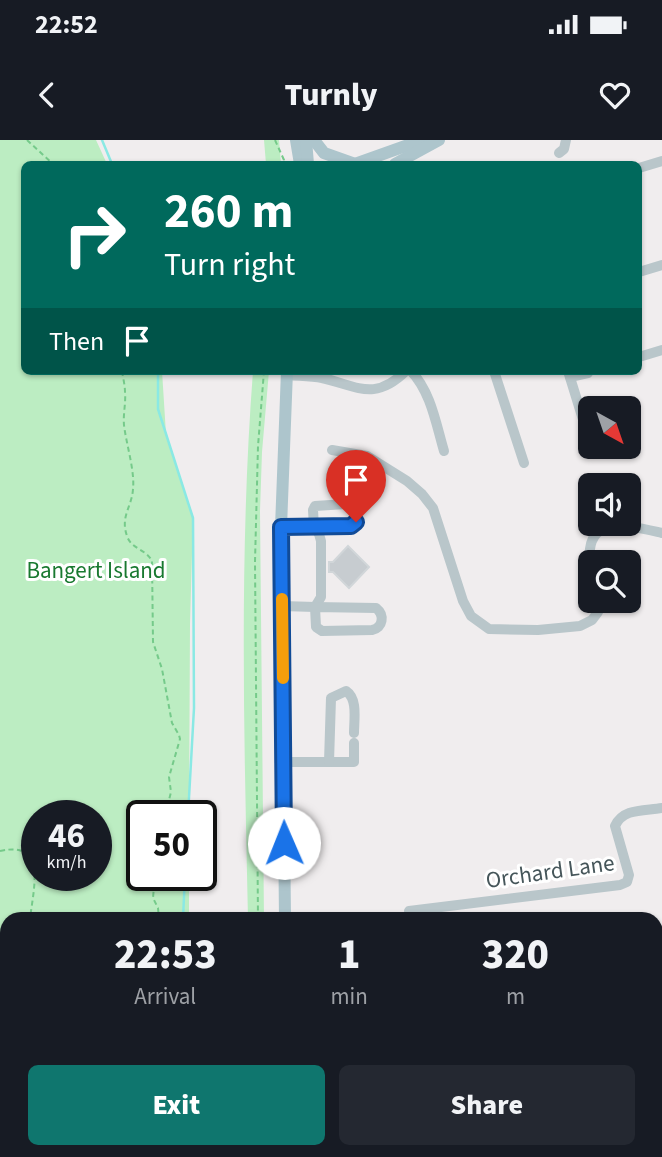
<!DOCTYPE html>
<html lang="en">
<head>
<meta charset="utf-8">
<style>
	body { margin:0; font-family:"Source Sans 3",sans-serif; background:#242831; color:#f1f3f6; height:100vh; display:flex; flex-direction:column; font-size:26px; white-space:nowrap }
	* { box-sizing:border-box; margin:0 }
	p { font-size:23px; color:#9ea1a6 }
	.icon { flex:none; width:38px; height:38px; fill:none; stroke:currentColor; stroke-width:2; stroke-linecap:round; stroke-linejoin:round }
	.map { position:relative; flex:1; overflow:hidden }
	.panel { position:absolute; left:0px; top:772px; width:663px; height:247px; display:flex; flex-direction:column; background:#171b24; border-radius:21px 21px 0 0; box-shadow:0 2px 5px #0004 }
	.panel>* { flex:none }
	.banner { position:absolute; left:21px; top:21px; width:621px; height:214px; border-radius:10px; box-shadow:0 2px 5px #0004; background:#00695c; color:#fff; overflow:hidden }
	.needle { width:46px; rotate:140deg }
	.controls { position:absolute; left:578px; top:256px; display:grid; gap:14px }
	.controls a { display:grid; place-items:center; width:63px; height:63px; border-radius:10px; background:#171b24; box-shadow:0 2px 5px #0004; font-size:35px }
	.speed { position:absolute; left:21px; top:660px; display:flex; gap:14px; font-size:35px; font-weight:700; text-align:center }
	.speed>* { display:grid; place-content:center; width:91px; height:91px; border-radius:50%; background:#171b24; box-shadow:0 2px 5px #0004; line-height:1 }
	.speed small { font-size:18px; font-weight:400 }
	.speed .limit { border:4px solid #111; border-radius:10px; background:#fff; color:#111 }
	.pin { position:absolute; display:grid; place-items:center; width:60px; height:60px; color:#fff; margin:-72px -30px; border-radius:50% 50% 50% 0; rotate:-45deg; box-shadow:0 0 7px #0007 }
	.pin .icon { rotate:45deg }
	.me { position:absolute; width:77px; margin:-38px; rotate:359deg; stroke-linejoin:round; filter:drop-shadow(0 0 5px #0008) }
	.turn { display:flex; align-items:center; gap:24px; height:147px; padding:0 28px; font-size:32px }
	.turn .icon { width:91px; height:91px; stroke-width:2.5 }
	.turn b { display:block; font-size:49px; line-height:60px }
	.then { display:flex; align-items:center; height:66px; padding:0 28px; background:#0003; gap:14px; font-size:26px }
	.eta { display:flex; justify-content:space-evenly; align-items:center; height:119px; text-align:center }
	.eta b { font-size:42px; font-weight:800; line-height:49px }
	.primary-button { display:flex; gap:14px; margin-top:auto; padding:14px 28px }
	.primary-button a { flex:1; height:80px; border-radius:10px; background:#0f766e; color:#fff; font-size:28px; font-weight:800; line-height:80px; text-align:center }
	.primary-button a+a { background:#242831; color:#f1f3f6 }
	.status { display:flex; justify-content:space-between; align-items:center; height:49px; padding:0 35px; background:#171b24; direction:ltr }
	.status svg { height:19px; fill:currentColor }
	header { display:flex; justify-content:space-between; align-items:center; height:91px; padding:0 28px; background:#171b24; font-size:32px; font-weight:800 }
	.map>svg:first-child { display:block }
	.green { fill:#bcedc2; fill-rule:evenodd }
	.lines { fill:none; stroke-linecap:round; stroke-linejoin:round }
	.stream { stroke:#8ae9e4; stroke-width:2.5 }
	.building { fill:#c7ccd0; stroke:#d1d6d9; stroke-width:2 }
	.path { stroke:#75ca8a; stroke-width:2; stroke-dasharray:5 3.5; stroke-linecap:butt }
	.minor { stroke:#b9c6ca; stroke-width:10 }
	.major { stroke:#adc5cc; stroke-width:12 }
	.route-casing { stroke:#114b97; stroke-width:18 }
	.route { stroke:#1a73e8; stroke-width:12 }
	.slow { stroke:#f59e0b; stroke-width:12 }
	.labels { text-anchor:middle; stroke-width:6; stroke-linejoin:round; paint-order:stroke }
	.park-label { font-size:23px; fill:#197930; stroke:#fff }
	.street-label { font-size:23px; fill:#46565a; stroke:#fff }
</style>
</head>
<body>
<div class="status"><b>22:52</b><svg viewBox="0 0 49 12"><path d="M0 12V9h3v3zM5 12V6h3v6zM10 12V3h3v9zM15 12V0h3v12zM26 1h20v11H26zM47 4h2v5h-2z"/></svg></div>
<header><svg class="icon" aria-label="back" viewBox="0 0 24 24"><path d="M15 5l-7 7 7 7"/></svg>Turnly<svg class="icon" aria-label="heart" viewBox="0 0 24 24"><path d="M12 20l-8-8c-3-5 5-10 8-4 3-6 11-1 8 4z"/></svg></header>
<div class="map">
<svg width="662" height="1017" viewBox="0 0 662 1017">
	<rect width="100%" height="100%" fill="#f0edee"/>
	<!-- green -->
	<g class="green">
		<path d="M0 0H96L107 24H24V231H162L166 294 193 378 190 484 189 675 142 676V735H189V779H7V1012H183V1017H0ZM37 676H96V735H37Z"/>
		<polygon points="264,0 279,0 281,24 266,24"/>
		<path d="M253 231H269L262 312 260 371 264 779H248C244 596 239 413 253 231Z"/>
	</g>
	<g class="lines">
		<!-- stream -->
		<g class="stream">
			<polyline points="102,0 112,24"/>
			<polyline points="158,231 158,269 193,378 194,568 188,676"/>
			<polyline points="183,779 185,735"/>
			<polyline points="177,1017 177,1012"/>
		</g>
	</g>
	<!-- building -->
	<polygon class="building" points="348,406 369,427 349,448 333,432 329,432 329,422 333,422"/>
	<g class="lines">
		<!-- path -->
		<g class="path">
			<polyline points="27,0 53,24"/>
			<polyline points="275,0 284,20 283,24"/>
			<path d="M122 231C123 238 125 245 125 252 126 263 123 274 124 285 126 303 135 331 133 349 132 367 120 376 127 396 131 409 146 409 152 421L153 502 162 529 172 583 179 595 180 599 169 637 171 652 165 676"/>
			<path d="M0 711C48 700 33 750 30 779"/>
			<polyline points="155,735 153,758 158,768 159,779"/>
			<polyline points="258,779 255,422 258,306 264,231"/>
			<polyline points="0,911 7,903"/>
			<polyline points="0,959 6,980 3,998 7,1006"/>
			<polyline points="10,1012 13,1017"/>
			<polyline points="262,1012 262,1017"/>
			<polyline points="134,1017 139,1012"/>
		</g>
		<!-- minor -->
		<g class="minor">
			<polyline points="559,13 564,9 566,0"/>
			<polyline points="639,28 662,21"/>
			<polyline points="639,132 662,125"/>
			<polyline points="639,217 662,210"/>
			<path d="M411 231C431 252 436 284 444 311"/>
			<polyline points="494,231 524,323"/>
			<polyline points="568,231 590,302"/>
			<path d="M288 235C299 236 311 236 322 238 358 246 374 262 406 231"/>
			<polyline points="570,237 588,233"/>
			<polyline points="332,310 367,316 407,341 422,354 433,368 463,461 471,476 489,489 538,490 580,486 592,480 598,472 599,460"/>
			<polygon points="346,364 352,368 356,382 353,385 314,387 313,370 315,366"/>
			<polyline points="281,387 314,387 319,394 321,401 321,457 315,467 282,466"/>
			<path d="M590 422C585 373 631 386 662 393"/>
			<path d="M315 467 376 468C385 475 383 488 372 490L322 491 316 487Z"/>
			<polyline points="284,622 354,622 354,603"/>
			<path d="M329 622 331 558 346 551C358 559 354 579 354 593"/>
			<path d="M409 771 620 745 627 742 629 735 615 686C623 668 644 671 662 668"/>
			<polyline points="656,805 662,805"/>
			<polyline points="656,965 662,966"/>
			<polyline points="497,1017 497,1012"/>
			<polyline points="614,1017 614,1012"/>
		</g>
		<!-- major -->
		<g class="major">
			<polyline points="296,0 300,24"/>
			<polyline points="306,0 308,24"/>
			<polyline points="314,0 324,13 355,24"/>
			<polyline points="355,24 422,0"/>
			<polyline points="395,24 439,0"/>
			<polyline points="285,779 281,387 287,231"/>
			<polyline points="287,1012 287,1017"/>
		</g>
	</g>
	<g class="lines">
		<defs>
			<polyline id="route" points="284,703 281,387 351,386 356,382"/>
		</defs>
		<!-- route casing -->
		<use href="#route" class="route-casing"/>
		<!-- route -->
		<use href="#route" class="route"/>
		<!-- slow -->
		<polyline class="slow" points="282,459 283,538"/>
	</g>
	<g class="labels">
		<!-- park labels -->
		<g class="park-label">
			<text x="96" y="438">Bangert Island</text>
		</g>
		<!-- street labels -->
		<g class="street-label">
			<text transform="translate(550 731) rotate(-8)" y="8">Orchard Lane</text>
		</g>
	</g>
</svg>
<div class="controls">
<a><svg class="needle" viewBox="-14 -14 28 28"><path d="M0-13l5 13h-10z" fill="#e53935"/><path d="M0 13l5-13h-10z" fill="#9ea1a6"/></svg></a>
<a><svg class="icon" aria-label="sound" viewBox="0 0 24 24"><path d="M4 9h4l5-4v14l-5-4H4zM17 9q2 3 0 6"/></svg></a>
<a><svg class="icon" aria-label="search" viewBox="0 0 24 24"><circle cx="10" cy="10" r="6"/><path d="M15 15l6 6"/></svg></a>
</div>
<div class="speed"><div>46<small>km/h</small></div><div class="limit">50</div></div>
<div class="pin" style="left:356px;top:382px;background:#d93025"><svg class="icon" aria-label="arrive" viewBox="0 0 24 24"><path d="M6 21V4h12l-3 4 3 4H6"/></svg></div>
<svg class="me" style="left:284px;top:703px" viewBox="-20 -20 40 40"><circle r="19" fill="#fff"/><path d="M0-13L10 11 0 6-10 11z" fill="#1a73e8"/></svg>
<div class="banner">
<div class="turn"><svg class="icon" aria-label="right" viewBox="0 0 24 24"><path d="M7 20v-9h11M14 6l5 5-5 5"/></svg><div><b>260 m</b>Turn right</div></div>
<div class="then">Then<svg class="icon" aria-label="arrive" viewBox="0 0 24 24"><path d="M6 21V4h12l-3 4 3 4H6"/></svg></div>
</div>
<section class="panel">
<div class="eta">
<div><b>22:53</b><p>Arrival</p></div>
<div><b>1</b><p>min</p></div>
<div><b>320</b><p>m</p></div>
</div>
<div class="primary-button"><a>Exit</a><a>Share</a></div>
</section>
</div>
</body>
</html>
